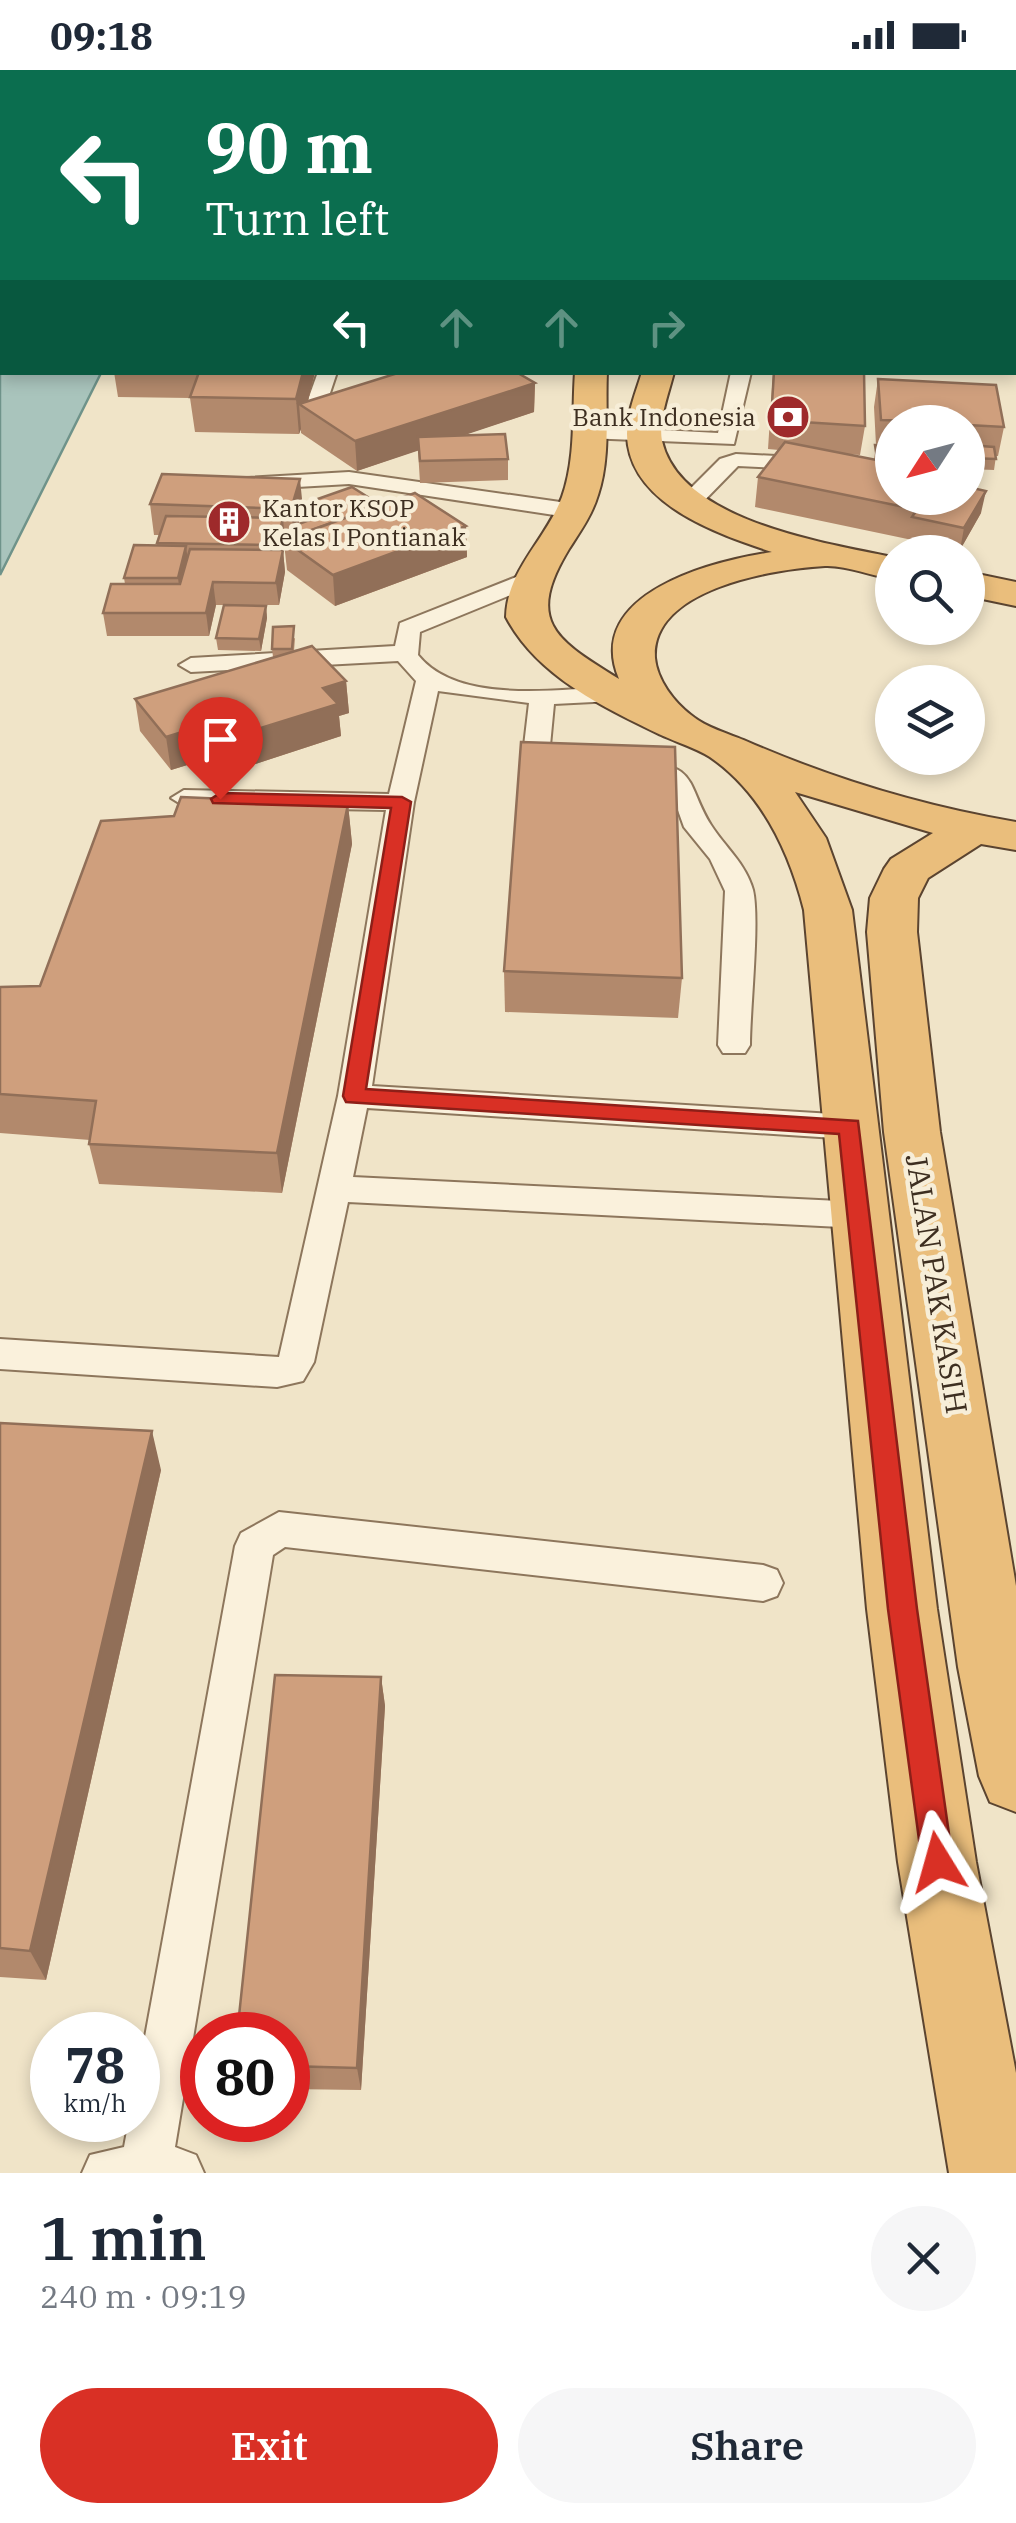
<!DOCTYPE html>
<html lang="en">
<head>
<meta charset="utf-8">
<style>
	body { margin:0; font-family:"IBM Plex Serif",serif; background:#f6f6f7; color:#1f2937; height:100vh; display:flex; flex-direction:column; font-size:38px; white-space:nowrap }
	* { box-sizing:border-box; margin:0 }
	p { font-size:32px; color:#747a83 }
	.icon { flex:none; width:55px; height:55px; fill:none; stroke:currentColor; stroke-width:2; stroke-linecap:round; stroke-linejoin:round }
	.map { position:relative; height:2103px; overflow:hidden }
	.side { display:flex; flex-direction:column; background:#fff; flex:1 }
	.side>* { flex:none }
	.top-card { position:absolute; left:0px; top:0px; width:1018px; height:305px; box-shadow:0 5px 15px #0003; background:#0b6e4f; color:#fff; overflow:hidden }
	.needle { width:65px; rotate:234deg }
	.fabs { position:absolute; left:875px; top:335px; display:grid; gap:20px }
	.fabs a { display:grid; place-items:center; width:110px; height:110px; border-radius:50%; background:#fff; box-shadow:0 5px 15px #0003; font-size:50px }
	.speed { position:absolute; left:30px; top:1942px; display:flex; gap:20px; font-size:50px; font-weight:700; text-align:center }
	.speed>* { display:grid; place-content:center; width:130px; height:130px; border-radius:50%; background:#fff; box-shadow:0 5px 15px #0003; line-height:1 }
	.speed small { font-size:25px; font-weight:400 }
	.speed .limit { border:15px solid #d22; background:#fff; color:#111 }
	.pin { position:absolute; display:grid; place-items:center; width:85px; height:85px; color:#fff; margin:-102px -42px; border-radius:50% 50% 50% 0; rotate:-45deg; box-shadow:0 0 10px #0007 }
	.pin .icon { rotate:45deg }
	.me { position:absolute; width:110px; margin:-55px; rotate:352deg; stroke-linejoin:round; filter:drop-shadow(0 0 8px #0008) }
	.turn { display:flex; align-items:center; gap:35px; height:210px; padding:0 40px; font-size:45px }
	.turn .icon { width:130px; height:130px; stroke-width:2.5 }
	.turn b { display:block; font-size:70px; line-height:85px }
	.lanes { display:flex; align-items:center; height:95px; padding:0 40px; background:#0003; justify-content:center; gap:50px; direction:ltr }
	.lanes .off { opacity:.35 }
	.round { display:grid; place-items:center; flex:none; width:105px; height:105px; border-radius:52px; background:#f6f6f7 }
	.head { display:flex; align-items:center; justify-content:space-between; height:170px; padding:0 40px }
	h1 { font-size:60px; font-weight:600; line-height:75px }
	.cta { display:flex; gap:20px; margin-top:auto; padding:20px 40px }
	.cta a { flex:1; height:115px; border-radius:60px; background:#d93025; color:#fff; font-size:40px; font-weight:600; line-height:115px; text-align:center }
	.cta a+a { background:#f6f6f7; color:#1f2937 }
	.status { display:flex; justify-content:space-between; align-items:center; height:70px; padding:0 50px; background:#fff; direction:ltr }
	.status svg { height:28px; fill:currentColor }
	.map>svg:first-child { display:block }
	.water { fill:#a9c4bc; stroke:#6f938a; stroke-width:2.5 }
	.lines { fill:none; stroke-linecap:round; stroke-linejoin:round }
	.service-casing { stroke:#8d765c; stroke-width:4 }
	.tertiary-casing { stroke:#8d765c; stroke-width:4 }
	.trunk-casing { stroke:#5b4430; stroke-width:4 }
	.service { fill:#faf1dc; fill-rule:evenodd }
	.tertiary { fill:#faf1dc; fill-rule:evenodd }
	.trunk { fill:#eabe7c; fill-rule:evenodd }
	.wall { fill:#b2896c }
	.shaded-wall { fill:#916f58 }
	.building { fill:#cf9f7d; stroke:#916f58; stroke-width:2.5 }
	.route { fill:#d93025; stroke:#8d1f18; stroke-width:2.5 }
	.labels { text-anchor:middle; stroke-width:9; stroke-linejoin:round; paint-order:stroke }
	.far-poi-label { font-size:25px; fill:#3d2e20; stroke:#f7eed8; text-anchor:end }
	.street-label { font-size:30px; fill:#3d2e20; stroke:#f7eed8 }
</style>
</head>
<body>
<div class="status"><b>09:18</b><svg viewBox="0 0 49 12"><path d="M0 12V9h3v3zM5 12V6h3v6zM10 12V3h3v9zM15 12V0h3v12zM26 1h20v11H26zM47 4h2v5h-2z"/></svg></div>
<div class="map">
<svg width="1016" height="2103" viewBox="0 0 1016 2103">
	<rect width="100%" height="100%" fill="#f0e4c8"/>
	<!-- water -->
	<polygon class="water" points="0,0 215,0 2,2 2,302 101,303 0,505"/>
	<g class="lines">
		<defs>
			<g id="service">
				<polygon points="387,0 478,0 479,2 389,2"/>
				<polygon points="699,0 726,0 727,1 701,2"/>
				<polygon points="318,302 337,302 325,338 315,344 305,338"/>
				<polygon points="731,302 751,302 734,374 586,368 576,362 586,356 718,363"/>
				<polygon points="736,384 814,388 824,394 814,400 738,396 697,438 681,438 681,428 720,389"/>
				<polygon points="349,402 574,434 585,441 574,448 349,414 247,420 236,414 247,408"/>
				<path d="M539 498 547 500V510L420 562 418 585C458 635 556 619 613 617L625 624 613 631 554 634 549 686 568 689 572 695 559 703 526 699 522 693 529 633 438 621 414 732 372 1016 850 1045 862 1049 866 1057 862 1065 850 1069 367 1038 353 1107 860 1132 872 1136 877 1145 872 1154 860 1158 348 1132 314 1292 303 1311 277 1317 0 1299V1269L279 1287 338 1026 386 740 184 736 171 728 184 720 389 724 416 611 398 591 191 602 179 595 191 588 395 576 400 553Z"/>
				<path d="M638 691C700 695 686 715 711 755 725 777 746 794 753 820 760 850 750 939 750 975L745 983H723L718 975 725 821 710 789 684 757 670 718 650 708 629 705 625 699Z"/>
				<polygon points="279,1442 763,1495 777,1500 783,1513 777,1526 763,1531 285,1477 273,1485 175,2077 196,2085 204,2103 82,2103 90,2085 124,2077 129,2050 138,2050 138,2005 235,1476 241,1463"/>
			</g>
			<polygon id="tertiary" points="976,0 1014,0 1016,2 978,2"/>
			<g id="trunk">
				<path d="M575 302H607C605 343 611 386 598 425 592 445 580 462 569 479 524 553 557 570 619 609 583 523 713 491 772 482 718 464 628 434 627 364 627 343 636 322 642 302H674C669 323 658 349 662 371 680 451 825 473 892 487V509C872 506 846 495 825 496 772 499 651 519 655 588 657 610 674 632 691 645 705 657 729 664 746 671 833 709 922 736 1016 752V780L981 774 928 808 918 828 917 862 940 1062 1016 1516V1742L990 1732 979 1706 958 1597 884 1062 867 862 870 828 884 799 891 789 933 763 795 722 826 768 852 840 937 1539 976 1792 1016 2003V2103H949L898 1792 867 1539 804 840C789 781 762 723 710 687 696 678 676 672 661 665 603 637 537 606 506 547 507 499 546 470 562 427 576 388 572 344 575 302Z"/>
				<polygon points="968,502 1016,512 1016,536 968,526"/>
			</g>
		</defs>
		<!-- service casing -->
		<use href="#service" class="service-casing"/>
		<!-- tertiary casing -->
		<use href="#tertiary" class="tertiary-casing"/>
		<!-- trunk casing -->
		<use href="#trunk" class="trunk-casing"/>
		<!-- service -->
		<use href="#service" class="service"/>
		<!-- tertiary -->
		<use href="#tertiary" class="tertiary"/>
		<!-- trunk -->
		<use href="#trunk" class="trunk"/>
	</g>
	<!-- wall -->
	<g class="wall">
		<polygon points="114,302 315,302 308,331 535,313 534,342 463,365 508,389 508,410 420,413 418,380 357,401 301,363 301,359 299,364 195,362 190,328 118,327"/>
		<polygon points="773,302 864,302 865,356 860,385 846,384 874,390 876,375 874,337 878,309 1004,357 998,386 996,386 994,400 968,399 968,352 892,352 892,428 981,443 960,480 755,437 758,407 779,380 768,379"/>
		<polygon points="374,431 374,438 466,456 467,487 335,536 287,500 284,473 283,480 285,502 279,535 216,535 209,566 107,566 103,543 125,514 124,508 157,475 159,465 154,465 150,434 303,439 298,454 305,452 303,434"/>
		<polygon points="266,536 267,548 261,581 218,580 216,568"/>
		<polygon points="295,568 294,581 346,611 349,643 339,646 341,666 237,700 223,684 171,700 140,661 135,629 273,587 272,579"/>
		<polygon points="348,734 352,774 282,1123 99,1114 89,1074 90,1070 0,1063 0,917 40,916"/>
		<polygon points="504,901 682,908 678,948 505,942"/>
		<polygon points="0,1353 161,1400 46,1910 0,1907"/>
		<polygon points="381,1607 385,1636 361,2020 288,2019 288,1965"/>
	</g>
	<!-- shaded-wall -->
	<g class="shaded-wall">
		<polygon points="303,302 315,302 306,339 299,334 301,359 299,364 296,329"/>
		<polygon points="535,313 534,342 357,401 355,371"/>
		<polygon points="300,409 303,439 297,458 293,456 294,469 291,439"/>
		<polygon points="986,421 981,443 960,480 964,458"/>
		<polygon points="921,428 932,428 912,447 914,439"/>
		<polygon points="374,431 375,453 355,438"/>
		<polygon points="283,448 285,470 284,470 278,497 276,475"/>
		<polygon points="466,456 467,487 335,536 333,505"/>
		<polygon points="186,476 189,498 181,531 178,508"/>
		<polygon points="283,480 285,502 279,535 276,513"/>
		<polygon points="213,512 216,535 209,566 206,543"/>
		<polygon points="266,536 267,548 261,581 259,569"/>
		<polygon points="346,611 349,643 339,646 341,666 237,700 232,667 323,618"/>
		<polygon points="218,651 223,684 171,700 166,667"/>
		<polygon points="348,734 352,774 282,1123 277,1083"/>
		<polygon points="152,1361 161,1400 46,1910 30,1881"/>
		<polygon points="381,1607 385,1636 361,2020 357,1998"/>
	</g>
	<!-- building -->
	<g class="building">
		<rect x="838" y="0" width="62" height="2"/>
		<rect x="919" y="0" width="62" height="2"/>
		<polygon points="199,302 303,302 296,329 190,327"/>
		<polygon points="401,302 516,302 535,313 355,371 299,334"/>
		<polygon points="774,302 864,302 865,356 771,350"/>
		<polygon points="878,309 996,315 1004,357 968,355 968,352 881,350"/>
		<polygon points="505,364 508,389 420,391 418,367"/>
		<polygon points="785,372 892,393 892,428 921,428 914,439 758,407"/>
		<polygon points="875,375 892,376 892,389 877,388"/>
		<polygon points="968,375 994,377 996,389 968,388"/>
		<polygon points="162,404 300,409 291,439 150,434"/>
		<polygon points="352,417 374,431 355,438 362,442 303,463 293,456 321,446 303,434"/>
		<polygon points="968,417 986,421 964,458 912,447 925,428 968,428"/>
		<polygon points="415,423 466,456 333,505 284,470"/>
		<polygon points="166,446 283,448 276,475 157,473"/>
		<polygon points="134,475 186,476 178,508 124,508"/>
		<polygon points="190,479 283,480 276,513 213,512 206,543 103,543 111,514 180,514"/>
		<polygon points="224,535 266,536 259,569 216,568"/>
		<polygon points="294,556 292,579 272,579 273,557"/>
		<polygon points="312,576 346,611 323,618 338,634 232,667 218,651 166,667 135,629"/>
		<polygon points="521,672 675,677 682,908 504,901"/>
		<polygon points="181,727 348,734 277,1083 89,1074 96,1031 0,1024 0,917 40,916 101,751 174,746"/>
		<polygon points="0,1353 152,1361 30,1881 0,1878"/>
		<polygon points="275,1605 381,1607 357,1998 288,1996 288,1965 237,1965"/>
	</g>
	<!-- route -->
	<polygon class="route" points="220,723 402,727 411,732 366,1019 858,1051 917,1539 953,1792 949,1803 938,1808 926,1803 922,1792 888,1539 839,1064 346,1032 343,1026 391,738 213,733 211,729"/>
	<!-- icons -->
	<defs>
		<symbol id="bank-disc" viewBox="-11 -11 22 22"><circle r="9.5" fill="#9e2a2b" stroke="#f7eed8"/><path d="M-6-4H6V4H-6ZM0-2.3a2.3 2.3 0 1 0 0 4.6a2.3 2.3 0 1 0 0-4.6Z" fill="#fff"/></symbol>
		<symbol id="building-disc" viewBox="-11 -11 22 22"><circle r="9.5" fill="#9e2a2b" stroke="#f7eed8"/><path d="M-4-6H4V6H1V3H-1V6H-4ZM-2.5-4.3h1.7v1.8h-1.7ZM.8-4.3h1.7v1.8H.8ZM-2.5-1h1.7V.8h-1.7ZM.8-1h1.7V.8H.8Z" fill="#fff"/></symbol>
	</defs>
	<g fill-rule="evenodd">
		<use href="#bank-disc" x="763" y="322" width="50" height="50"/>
		<use href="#building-disc" x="204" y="427" width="50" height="50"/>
	</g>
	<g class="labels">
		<!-- far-poi labels -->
		<g class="far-poi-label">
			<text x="756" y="356">Bank Indonesia</text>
			<text x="262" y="447" text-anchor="start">Kantor KSOP<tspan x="262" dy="29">Kelas I Pontianak</tspan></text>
		</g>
		<!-- street labels -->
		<g class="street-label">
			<text transform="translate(936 1214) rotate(81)" y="10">JALAN PAK KASIH</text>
		</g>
	</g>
</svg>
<div class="fabs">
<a><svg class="needle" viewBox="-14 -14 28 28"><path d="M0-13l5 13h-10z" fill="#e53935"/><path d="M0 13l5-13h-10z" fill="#747a83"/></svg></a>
<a><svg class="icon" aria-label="search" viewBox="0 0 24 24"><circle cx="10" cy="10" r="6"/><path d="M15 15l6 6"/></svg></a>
<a><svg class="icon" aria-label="layers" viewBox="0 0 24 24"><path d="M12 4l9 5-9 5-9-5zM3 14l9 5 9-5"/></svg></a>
</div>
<div class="speed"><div>78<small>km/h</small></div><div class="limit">80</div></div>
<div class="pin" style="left:220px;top:729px;background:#d93025"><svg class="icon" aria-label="arrive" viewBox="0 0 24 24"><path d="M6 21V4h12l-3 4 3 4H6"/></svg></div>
<svg class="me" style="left:938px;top:1792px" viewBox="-20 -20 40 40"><path d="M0-17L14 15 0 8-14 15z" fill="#d93025" stroke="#fff" stroke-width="4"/></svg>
<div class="top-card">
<div class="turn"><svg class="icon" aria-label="left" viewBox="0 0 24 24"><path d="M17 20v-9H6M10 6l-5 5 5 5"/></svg><div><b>90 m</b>Turn left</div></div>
<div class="lanes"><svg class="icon" aria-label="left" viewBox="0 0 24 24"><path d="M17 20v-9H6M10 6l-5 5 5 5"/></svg><svg class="icon off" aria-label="ahead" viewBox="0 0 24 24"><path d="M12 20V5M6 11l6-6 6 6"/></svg><svg class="icon off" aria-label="ahead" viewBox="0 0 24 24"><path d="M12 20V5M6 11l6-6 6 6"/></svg><svg class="icon off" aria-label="right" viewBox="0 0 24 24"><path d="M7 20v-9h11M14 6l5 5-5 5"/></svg></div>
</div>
</div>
<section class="side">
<div class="head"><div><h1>1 min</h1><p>240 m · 09:19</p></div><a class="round"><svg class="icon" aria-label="close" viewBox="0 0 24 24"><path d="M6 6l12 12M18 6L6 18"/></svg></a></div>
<div class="cta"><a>Exit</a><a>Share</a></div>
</section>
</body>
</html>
